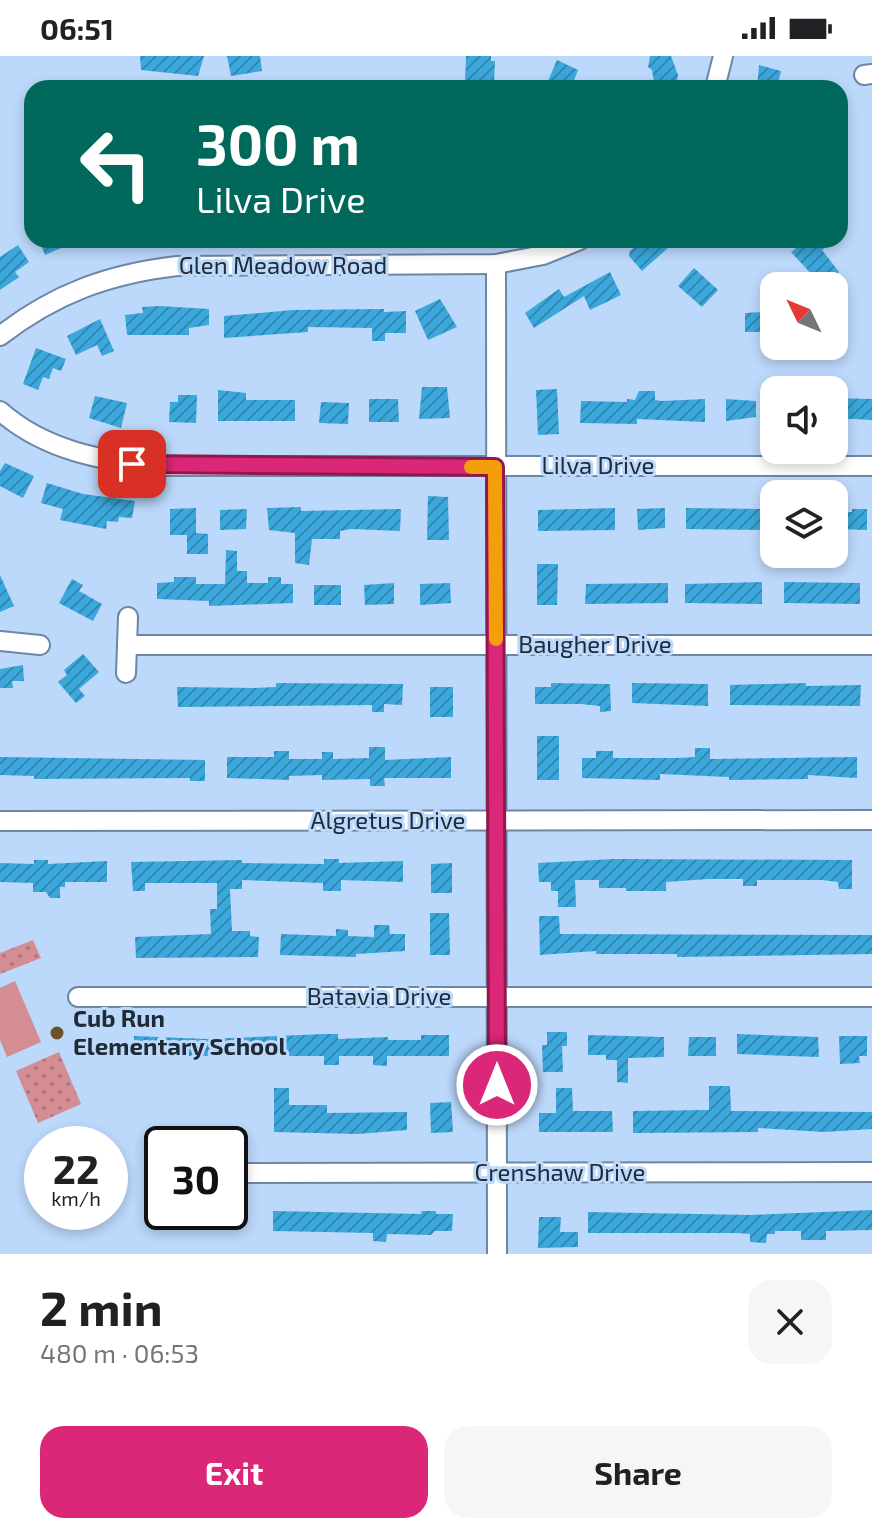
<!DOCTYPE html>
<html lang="en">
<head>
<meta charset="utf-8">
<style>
	body { margin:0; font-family:"Exo 2",sans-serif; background:#f6f6f6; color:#202124; height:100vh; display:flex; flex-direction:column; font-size:30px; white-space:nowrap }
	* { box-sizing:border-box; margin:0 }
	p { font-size:26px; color:#757577 }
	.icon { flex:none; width:44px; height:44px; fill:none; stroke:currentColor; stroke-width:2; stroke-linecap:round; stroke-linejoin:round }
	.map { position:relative; height:1198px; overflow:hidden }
	.drawer { display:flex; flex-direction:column; background:#fff; flex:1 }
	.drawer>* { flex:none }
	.guide { position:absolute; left:24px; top:24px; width:824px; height:168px; border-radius:24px; box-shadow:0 4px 12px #0003; background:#00695c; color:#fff; overflow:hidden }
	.needle { width:52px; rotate:313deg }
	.buttons { position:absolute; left:760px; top:216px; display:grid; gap:16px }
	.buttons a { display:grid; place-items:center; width:88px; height:88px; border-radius:16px; background:#fff; box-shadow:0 4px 12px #0003; font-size:40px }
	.speed { position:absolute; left:24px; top:1070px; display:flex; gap:16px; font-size:40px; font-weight:700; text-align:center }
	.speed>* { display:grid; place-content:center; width:104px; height:104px; border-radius:50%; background:#fff; box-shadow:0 4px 12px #0003; line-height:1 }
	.speed small { font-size:20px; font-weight:400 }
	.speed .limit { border:4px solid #111; border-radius:12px; background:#fff; color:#111 }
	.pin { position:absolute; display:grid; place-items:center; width:68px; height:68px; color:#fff; margin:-34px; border-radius:16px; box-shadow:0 4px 12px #0006 }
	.me { position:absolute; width:88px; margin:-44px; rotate:0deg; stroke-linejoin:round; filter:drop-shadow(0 0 6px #0008) }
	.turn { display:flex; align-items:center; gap:28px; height:168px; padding:0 40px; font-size:36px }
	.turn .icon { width:104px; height:104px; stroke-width:2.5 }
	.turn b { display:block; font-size:56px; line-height:68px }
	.round { display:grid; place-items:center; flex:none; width:84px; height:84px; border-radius:24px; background:#f6f6f6 }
	.summary { display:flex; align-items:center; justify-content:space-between; height:136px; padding:0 40px }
	h1 { font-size:48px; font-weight:700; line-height:60px }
	.cta { display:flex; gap:16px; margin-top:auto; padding:16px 40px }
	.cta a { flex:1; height:92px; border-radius:24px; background:#db2777; color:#fff; font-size:32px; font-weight:700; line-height:92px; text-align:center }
	.cta a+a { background:#f6f6f6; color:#202124 }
	.status { display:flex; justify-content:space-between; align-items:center; height:56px; padding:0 40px; background:#fff; direction:ltr }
	.status svg { height:22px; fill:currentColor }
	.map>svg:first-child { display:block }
	.grass { fill:#d38d93 }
	.park { fill:url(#park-dots) }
	.building { fill:url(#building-hatch) }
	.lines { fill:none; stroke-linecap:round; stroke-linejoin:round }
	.minor-casing { stroke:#6c86a6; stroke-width:22 }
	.minor { stroke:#fff; stroke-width:18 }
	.route-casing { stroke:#8e194d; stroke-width:20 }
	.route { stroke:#db2777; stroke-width:14 }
	.slow { stroke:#f59e0b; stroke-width:14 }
	.poi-dot { fill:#6f5025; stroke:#bcd8fb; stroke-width:3 }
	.labels { text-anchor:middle; stroke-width:6; stroke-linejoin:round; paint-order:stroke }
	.street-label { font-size:24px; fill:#202b38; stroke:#bcd8fb }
	.poi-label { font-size:24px; font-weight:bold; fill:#202b38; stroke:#bcd8fb; text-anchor:start }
</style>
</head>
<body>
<div class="status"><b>06:51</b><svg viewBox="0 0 49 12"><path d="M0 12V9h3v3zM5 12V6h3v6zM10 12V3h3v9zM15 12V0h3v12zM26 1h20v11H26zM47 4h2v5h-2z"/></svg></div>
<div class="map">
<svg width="872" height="1198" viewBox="0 0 872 1198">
	<defs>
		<pattern id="park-dots" width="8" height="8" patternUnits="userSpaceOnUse" patternTransform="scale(2)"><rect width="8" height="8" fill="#d38d93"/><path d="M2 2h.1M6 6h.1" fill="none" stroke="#ab7379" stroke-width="1.8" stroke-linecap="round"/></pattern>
		<pattern id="building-hatch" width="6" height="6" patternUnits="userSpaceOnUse" patternTransform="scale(2)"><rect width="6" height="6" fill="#3aa8dc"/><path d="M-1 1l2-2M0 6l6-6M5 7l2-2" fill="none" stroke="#3089b3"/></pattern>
	</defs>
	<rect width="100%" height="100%" fill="#bcd8fb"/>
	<!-- grass -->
	<polygon class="grass" points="15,925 41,986 7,1001 0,984 0,932"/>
	<!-- park -->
	<g class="park">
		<polygon points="33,884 41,902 0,918 0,897"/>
		<polygon points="59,996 81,1048 38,1067 16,1015"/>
	</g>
	<!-- building -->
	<g class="building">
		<polygon points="140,0 204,0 198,20 141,14"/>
		<polygon points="227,0 260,0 262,15 231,20"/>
		<polygon points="466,0 491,0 491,5 495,5 494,26 465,26"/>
		<polygon points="650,0 671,0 678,19 676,31 655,32 652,14 648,11"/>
		<polygon points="557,4 578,14 571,32 545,32"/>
		<polygon points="759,9 781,15 777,32 757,32"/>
		<polygon points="39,184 79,184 45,199"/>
		<polygon points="643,184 677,184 642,215 629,200 630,195"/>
		<polygon points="806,184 835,184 822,194 839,216 829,223 822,216 815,222 791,196"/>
		<polygon points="18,189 29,206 15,216 19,221 0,234 0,201"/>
		<polygon points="694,212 718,234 702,251 678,230"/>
		<polygon points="610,216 621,239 590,254 584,240 534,272 525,257 559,233 564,241"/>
		<polygon points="440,243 457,271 428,284 415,255"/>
		<polygon points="160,250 209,253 209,269 189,272 189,279 127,279 125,259 143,257 142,251"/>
		<polygon points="384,253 384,256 406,255 406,277 385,277 385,285 372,285 372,272 308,271 308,276 224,282 224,260 293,254"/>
		<polygon points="761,256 773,256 774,276 745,276 745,257"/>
		<polygon points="100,263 114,295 102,300 97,289 76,299 67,280"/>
		<polygon points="36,292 66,303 61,315 53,312 49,323 43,321 38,334 23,328"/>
		<polygon points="422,331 447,331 450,362 419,363"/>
		<polygon points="557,333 559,378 538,379 536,334"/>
		<polygon points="218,334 246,337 246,344 295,344 295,365 218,365"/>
		<polygon points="639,335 655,335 655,344 662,345 705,343 705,366 637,363 637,368 580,367 581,345 627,346 627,343 635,344"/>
		<polygon points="178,339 197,339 196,367 169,366 170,346 178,346"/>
		<polygon points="95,340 127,347 121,372 89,362"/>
		<polygon points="834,342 872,343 872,364 834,362"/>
		<polygon points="369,343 398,343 399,366 369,366"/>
		<polygon points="726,343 756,345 756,361 726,365"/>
		<polygon points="321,346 349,347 348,368 319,367"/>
		<polygon points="5,407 34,420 23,442 0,430 0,415"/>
		<polygon points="47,427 83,438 135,445 132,462 119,461 118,466 107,465 106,473 60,464 63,453 41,447"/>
		<polygon points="428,440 448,441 449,484 427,484"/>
		<polygon points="301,451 301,455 401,453 400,475 351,473 340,475 340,483 312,483 309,509 295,507 295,477 269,474 267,452"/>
		<polygon points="196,452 196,477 208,478 208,498 187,498 187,479 170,479 170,453"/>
		<polygon points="615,452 615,474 538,475 538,454"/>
		<polygon points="665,452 665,472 638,474 637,453"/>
		<polygon points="686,452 770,453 771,474 686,473"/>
		<polygon points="247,453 246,473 220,474 220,454"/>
		<polygon points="852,453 867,453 867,474 836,473 836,456 852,456"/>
		<polygon points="226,494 237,495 237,515 247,515 247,527 268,527 268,521 281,521 281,528 293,528 293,547 209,550 209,545 157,543 157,527 174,526 174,521 196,521 196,528 225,528"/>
		<polygon points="537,508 558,508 557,549 537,549"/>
		<polygon points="0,519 14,550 0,556"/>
		<polygon points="72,523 83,529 79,535 102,548 93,565 59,547"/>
		<polygon points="762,526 762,548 685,547 685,528"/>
		<polygon points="784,526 860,527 860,548 784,547"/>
		<polygon points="394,527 394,548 365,549 364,529"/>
		<polygon points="450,527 451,547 420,549 420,528"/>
		<polygon points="668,527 668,547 585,548 586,528"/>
		<rect x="314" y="529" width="27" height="20"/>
		<polygon points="83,598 99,616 79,633 85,640 76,647 58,626 67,619 64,614"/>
		<polygon points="23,609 24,625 12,625 13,632 0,632 0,613"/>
		<polygon points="276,627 403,628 402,649 384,648 384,656 372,656 372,649 178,651 177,631 254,632 276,631"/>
		<polygon points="551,627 610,628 611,655 600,656 600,650 581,648 535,648 535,631 551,631"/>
		<polygon points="632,627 708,628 708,650 632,647"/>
		<polygon points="806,627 806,630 861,629 860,650 730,649 730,629"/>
		<rect x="430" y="631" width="23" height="30"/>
		<rect x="537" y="680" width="22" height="44"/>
		<polygon points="369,691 385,691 385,704 451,701 451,722 384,722 385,730 370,730 370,723 322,724 322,719 289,720 289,724 227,722 227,701 274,701 274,695 289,695 289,703 322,703 322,696 333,696 333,703 369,702"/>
		<polygon points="695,692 710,692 710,703 857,701 857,722 808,719 808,723 729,724 729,721 660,718 660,724 582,722 582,702 596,702 596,695 613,695 613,702 679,702 695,701"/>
		<polygon points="0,701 205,704 205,725 190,725 190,722 34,723 34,720 0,719"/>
		<polygon points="324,803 339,803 339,807 403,805 403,826 341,824 341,835 323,835 323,827 242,824 242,833 230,833 232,875 250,875 250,880 259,881 258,901 136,902 135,881 211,878 210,853 217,853 217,827 145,827 145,835 133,835 131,806 242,804 242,807 324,808"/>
		<polygon points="614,803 852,804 852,833 839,833 838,826 822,824 757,824 757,830 743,830 743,823 708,823 666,826 666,835 626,835 626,832 599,832 599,824 575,824 576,851 558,851 558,835 551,835 551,826 539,826 538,807"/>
		<polygon points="34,804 48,804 48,808 107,805 107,826 65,826 65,831 60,831 60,842 50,842 46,836 33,836 33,827 0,826 0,807 34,808"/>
		<polygon points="452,807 452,837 431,837 431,808"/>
		<polygon points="430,857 449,857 450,899 430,899"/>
		<polygon points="539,860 559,860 560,878 872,879 872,898 677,901 677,898 596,898 596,895 540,899"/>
		<polygon points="374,869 389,869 390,878 405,878 405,895 356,898 356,901 280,899 281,878 336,880 336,873 348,874 348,880 374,881"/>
		<polygon points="547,976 567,976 567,990 562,990 563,1016 543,1016 542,989 547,989"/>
		<polygon points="324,978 338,978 338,983 388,981 388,984 421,984 421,979 449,979 449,1000 387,1000 387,1010 373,1009 373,1000 339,1000 339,1009 324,1009 324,1000 134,1000 134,980 206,983"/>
		<polygon points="737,978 818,981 819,1001 737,998"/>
		<polygon points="588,979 664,981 664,1001 628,1002 628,1027 617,1026 617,1004 606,1004 606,999 588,999"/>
		<polygon points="839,980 867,980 867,1000 859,1000 860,1007 840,1008"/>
		<polygon points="689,981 716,981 716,1000 688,1000"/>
		<polygon points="709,1030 730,1030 731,1055 872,1056 872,1073 824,1076 758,1072 758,1076 633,1077 633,1055 709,1054"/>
		<polygon points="274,1032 289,1032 289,1049 327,1049 327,1057 407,1056 407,1074 358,1078 274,1076"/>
		<polygon points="556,1032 572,1032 573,1055 612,1055 613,1076 539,1076 539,1057 556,1057"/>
		<polygon points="451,1046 453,1076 431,1077 430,1047"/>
		<polygon points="872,1154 872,1174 826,1175 826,1184 801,1184 801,1175 775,1175 775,1178 767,1178 766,1187 750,1186 750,1178 737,1177 588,1177 588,1156 751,1159"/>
		<polygon points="273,1155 421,1158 422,1155 436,1155 436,1158 453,1158 452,1175 435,1175 431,1179 387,1178 386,1186 373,1185 373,1177 273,1175"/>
		<polygon points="539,1161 561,1161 560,1176 578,1176 578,1191 538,1192"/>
	</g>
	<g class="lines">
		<defs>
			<g id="minor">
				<polyline points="864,19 872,18"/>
				<polyline points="715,32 723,0"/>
				<polyline points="496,208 497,1198"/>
				<path d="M0 280C54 238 108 218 177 210L496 208 543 199 580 184"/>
				<path d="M0 355C44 394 101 405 158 410H872"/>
				<polyline points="0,585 40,589"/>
				<polyline points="127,589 872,589"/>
				<polyline points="126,617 128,561"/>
				<polyline points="0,765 872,764"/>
				<polyline points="78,941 872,941"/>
				<polyline points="247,1117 872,1116"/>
			</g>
		</defs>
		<!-- minor casing -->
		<use href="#minor" class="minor-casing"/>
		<!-- minor -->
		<use href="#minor" class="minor"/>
	</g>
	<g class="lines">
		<defs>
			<polyline id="route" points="132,408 495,411 497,1029"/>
		</defs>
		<!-- route casing -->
		<use href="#route" class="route-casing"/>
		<!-- route -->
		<use href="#route" class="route"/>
		<!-- slow -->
		<polyline class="slow" points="471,411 495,411 496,583"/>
	</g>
	<!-- markers -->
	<circle class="poi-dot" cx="57" cy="977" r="8"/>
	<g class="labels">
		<!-- street labels -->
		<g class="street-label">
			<text x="283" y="218">Glen Meadow Road</text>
			<text x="598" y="418">Lilva Drive</text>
			<text x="595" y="597">Baugher Drive</text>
			<text x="388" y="773">Algretus Drive</text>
			<text x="379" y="949">Batavia Drive</text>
			<text x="560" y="1125">Crenshaw Drive</text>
		</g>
		<!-- poi labels -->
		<g class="poi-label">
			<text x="73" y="971">Cub Run<tspan x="73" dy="28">Elementary School</tspan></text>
		</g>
	</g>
</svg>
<div class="buttons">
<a><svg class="needle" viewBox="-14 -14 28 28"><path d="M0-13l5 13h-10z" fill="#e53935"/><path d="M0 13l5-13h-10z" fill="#757577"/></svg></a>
<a><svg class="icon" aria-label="sound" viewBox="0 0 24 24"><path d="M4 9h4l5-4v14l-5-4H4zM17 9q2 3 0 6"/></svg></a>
<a><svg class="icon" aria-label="layers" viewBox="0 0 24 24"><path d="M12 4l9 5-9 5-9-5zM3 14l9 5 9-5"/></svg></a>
</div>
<div class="speed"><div>22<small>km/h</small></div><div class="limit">30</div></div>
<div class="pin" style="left:132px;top:408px;background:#d93025"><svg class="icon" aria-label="arrive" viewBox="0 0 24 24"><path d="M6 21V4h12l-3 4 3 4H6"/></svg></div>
<svg class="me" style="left:497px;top:1029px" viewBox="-20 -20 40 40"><circle r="17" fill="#db2777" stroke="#fff" stroke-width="3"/><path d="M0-11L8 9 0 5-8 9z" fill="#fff"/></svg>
<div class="guide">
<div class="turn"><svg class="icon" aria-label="left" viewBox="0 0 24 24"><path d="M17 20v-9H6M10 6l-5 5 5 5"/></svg><div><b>300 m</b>Lilva Drive</div></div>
</div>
</div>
<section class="drawer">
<div class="summary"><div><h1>2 min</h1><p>480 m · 06:53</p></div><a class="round"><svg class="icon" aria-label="close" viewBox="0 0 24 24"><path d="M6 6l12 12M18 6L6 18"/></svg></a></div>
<div class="cta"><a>Exit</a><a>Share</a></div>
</section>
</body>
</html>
